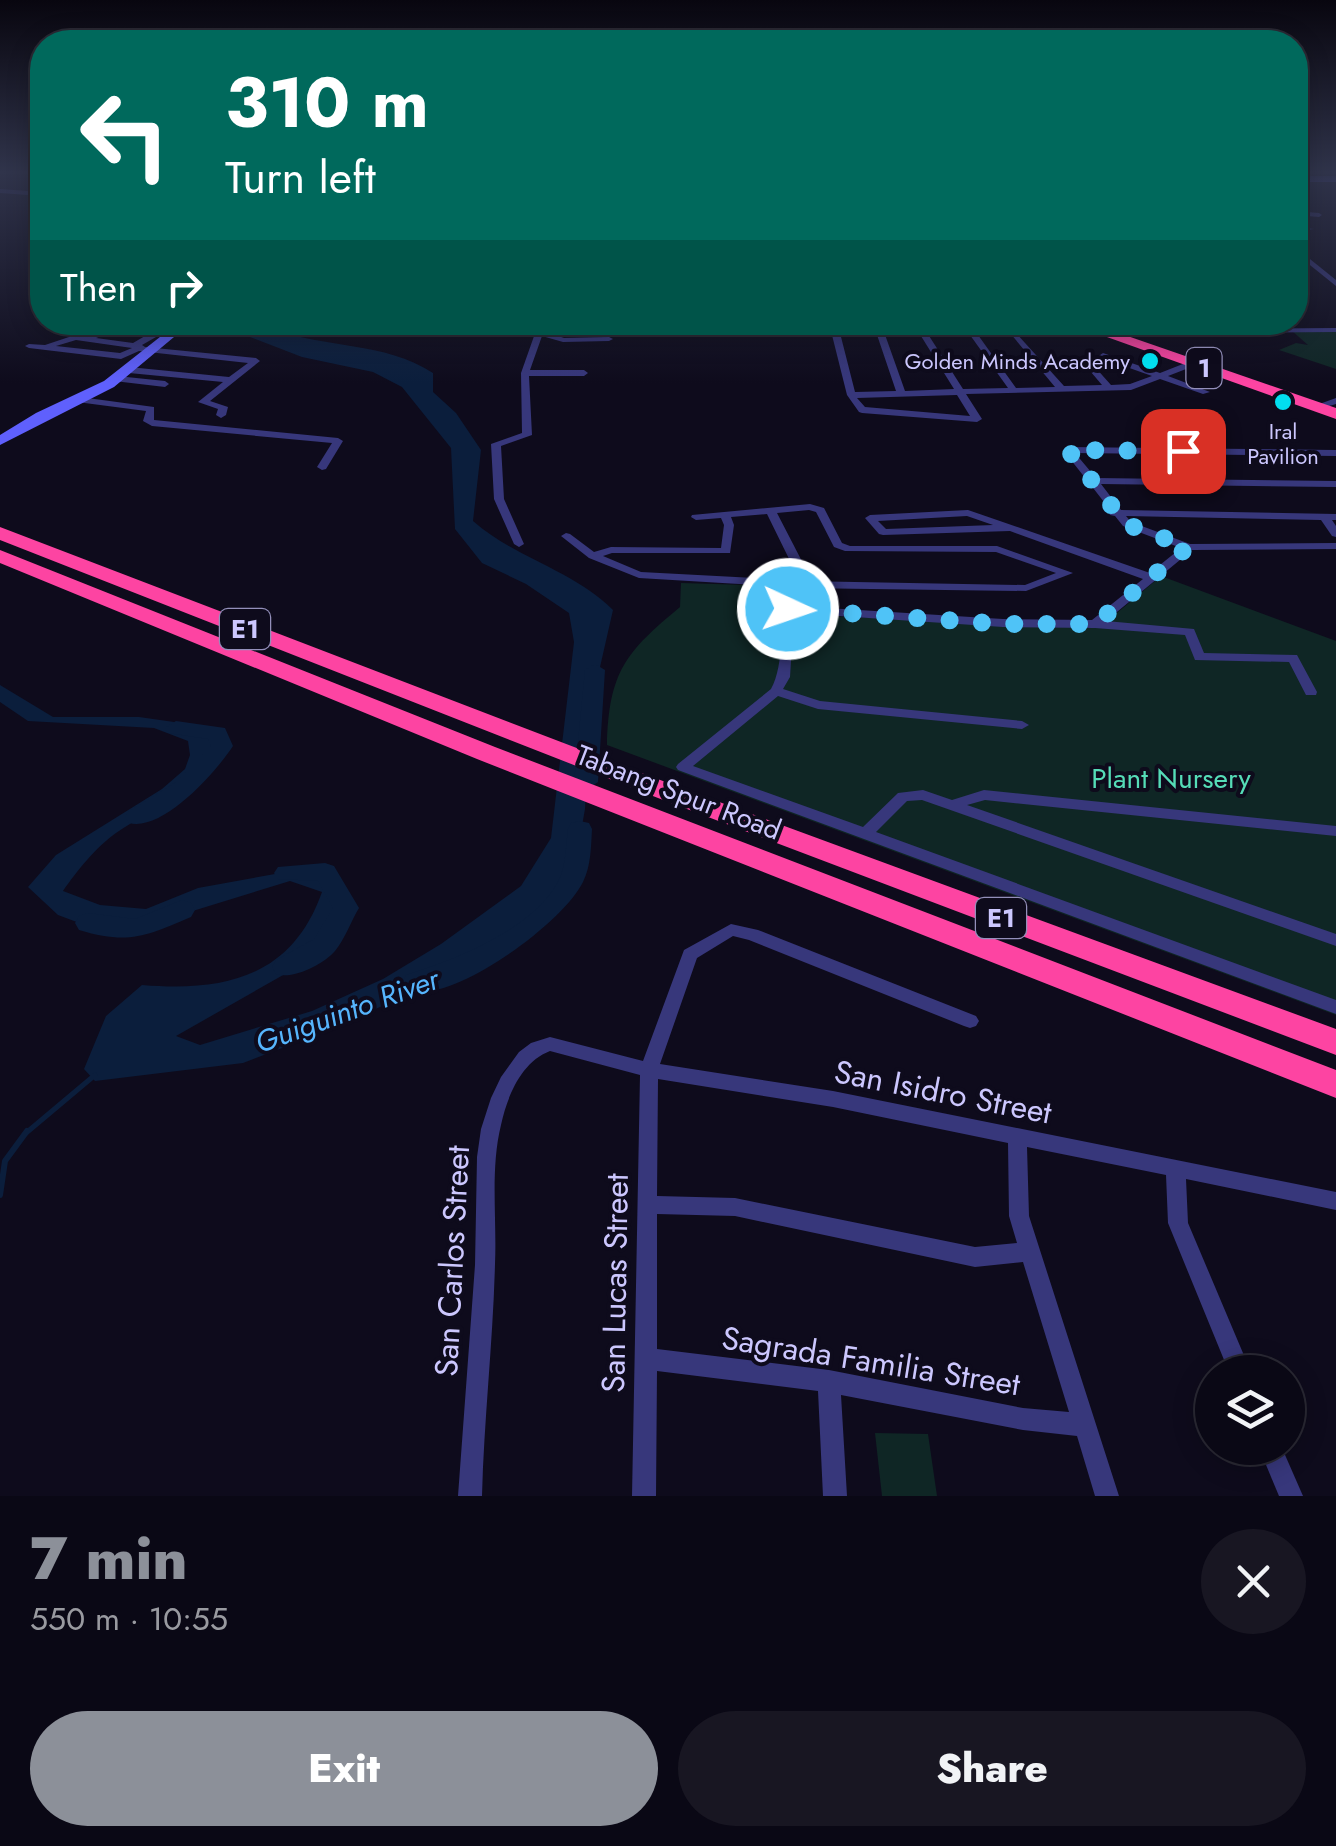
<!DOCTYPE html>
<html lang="en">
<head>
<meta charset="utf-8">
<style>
	body { margin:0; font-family:Jost,sans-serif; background:#181622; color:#f1f3f6; height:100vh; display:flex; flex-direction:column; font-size:38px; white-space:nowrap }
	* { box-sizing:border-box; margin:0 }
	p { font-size:32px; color:#999aa0 }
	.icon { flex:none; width:55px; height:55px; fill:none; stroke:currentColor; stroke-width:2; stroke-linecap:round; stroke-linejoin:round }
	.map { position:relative; height:1496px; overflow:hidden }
	.sheet { display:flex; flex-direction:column; background:#0a0815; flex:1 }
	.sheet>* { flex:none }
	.guide { position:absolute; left:30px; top:30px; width:1278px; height:305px; border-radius:40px; box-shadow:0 5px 25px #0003,0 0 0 2px #2a2934; background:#00695c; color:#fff; overflow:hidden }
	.tools { position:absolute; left:1195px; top:1355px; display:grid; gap:20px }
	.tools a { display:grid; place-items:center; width:110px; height:110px; border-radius:50%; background:#0a0815; box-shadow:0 5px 25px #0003,0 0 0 2px #2a2934; font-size:50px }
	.pin { position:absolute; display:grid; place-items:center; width:85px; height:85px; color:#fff; margin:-42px; border-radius:20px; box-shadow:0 5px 15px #0006 }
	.me { position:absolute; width:110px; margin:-55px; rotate:93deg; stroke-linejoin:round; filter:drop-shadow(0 0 8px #0008) }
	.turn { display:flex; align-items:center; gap:35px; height:210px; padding:0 30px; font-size:45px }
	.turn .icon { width:130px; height:130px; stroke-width:2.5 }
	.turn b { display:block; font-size:70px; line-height:85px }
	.then { display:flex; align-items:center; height:95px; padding:0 30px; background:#0003; gap:20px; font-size:38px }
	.round { display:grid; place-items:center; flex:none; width:105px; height:105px; border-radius:52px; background:#181622 }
	.summary { display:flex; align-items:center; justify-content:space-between; height:170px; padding:0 30px }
	h1 { font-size:60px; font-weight:800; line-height:75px; color:#8c9099 }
	.primary-button { display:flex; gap:20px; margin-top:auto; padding:20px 30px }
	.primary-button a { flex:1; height:115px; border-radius:60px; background:#8c9099; color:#fff; font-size:40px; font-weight:800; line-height:115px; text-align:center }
	.primary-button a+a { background:#181622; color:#f1f3f6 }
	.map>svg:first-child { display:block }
	.green { fill:#0f2625 }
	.water { fill:#0b1e3c }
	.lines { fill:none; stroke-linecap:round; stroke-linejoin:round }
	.stream-far1 { stroke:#0b1e3c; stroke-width:5 }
	.stream { stroke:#0b1e3c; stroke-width:6 }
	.river { fill:#0b1e3c; fill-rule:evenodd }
	.street { fill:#37377b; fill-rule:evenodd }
	.secondary { fill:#5f60fd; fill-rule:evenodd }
	.highway { fill:#fd44a2; fill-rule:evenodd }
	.route { stroke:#4fc3f7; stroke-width:18; stroke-dasharray:0 32.4 }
	.poi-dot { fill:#02deef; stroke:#0e0b1c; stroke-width:4 }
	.labels { text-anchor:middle; stroke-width:8; stroke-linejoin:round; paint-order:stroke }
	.far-poi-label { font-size:22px; fill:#ccc7fe; stroke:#0e0b1c; text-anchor:end }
	.shield { fill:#0e0b1c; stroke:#938fba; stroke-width:2.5 }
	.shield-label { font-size:25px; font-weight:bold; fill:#ccc7fe }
	.park-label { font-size:28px; fill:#55dcb7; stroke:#0e0b1c }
	.street-label { font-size:28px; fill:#ccc7fe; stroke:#0e0b1c }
	.water-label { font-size:30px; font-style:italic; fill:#56b5fd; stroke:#0e0b1c }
	.near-street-label { font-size:32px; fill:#ccc7fe; stroke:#0e0b1c }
</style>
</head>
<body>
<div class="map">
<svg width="1336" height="1496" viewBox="0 0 1336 1496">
	<rect width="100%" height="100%" fill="#0e0b1c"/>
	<!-- green -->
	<g class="green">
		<polygon points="1291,330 1336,330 1336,369 1279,350 1296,343 1308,345"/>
		<path d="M1161 576 1336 641V1015L607 745C609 671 626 652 680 607L681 583 785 586 784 614 1099 628Z"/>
		<polygon points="875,1433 928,1434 937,1496 882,1496"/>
	</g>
	<!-- water -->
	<path class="water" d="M252 323H269L271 328C325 349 384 341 433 373V392L456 413 481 450 473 521C515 558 573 570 613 610L590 711 585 809 577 854 560 888 530 923 443 977 342 1025 243 1063 95 1081 84 1069 106 1016 142 985C225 992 292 977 322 892L290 881 157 922 98 930 58 915 28 887 56 855 162 789 185 769 190 755 188 741 154 728 28 721 0 702V685L53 717H139L202 726 216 749C195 792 154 807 116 833 96 847 76 872 63 891L100 905 146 909 198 888 308 868 329 878 342 897 334 934 292 970 176 1036 200 1045 312 1011 383 979 441 944 521 886 551 838 574 642 569 613 526 584 482 563 455 529 451 448 402 387 373 372 302 357 242 334Z"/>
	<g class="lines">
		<!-- stream-far1 -->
		<polyline class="stream-far1" points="26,1133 95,1075"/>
		<!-- stream -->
		<polyline class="stream" points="0,1195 5,1161 27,1131"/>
		<!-- river -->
		<g class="river">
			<polygon points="595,664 605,670 598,782 586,790 574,782 585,670"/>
			<path d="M176 721 225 728 233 746C216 772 163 832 129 823L125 817 129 811 176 782 211 746 208 739 168 733 165 728Z"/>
			<path d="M580 821 589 823 592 829C591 847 591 866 583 882 563 923 452 1005 406 991L402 983 406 975C455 960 540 927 561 875 566 861 566 844 568 829L571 823Z"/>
			<path d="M325 863 334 866 359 908C351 921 345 939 335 951 324 964 293 980 276 974L272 967 276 960 314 939 333 908 318 881 278 879 274 873 278 867Z"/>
			<path d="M182 900 191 903 195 910 191 917C146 936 129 945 79 930L75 923 79 916 88 913 135 919Z"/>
		</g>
		<!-- street -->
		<g class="street">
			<polygon points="0,189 42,192 42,196 0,193"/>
			<polygon points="1295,211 1319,213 1322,215 1319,217 1295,215"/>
			<polygon points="1295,227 1314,229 1295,231"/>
			<polygon points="1295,247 1336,280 1336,286 1295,253"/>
			<polygon points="539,322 547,322 544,331 564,338 609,337 613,339 609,341 563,342 542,336 530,370 584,370 588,373 584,376 529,376 532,435 501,446 504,499 524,544 519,547 514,544 494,499 491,444 522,433 521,373"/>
			<polygon points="673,322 689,322 693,325 689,327"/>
			<path d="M1007 323 1064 386 1102 385 1085 365 1103 353 1160 373 1193 360H1199V364L1168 376 1210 392 1203 394 1160 379 1131 390 966 394 982 419 977 422 862 413 859 412 847 395 830 327 834 325ZM1005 327 1055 387 1016 388 973 328ZM916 328 954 389 905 391 883 329ZM924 328H965L1008 388 963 389ZM839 329H875L896 391 855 392ZM1104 359 1152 376 1130 384 1111 385 1094 366ZM957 395 970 416 865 407 857 398Z"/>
			<path d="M110 327 156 333V337L142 345 145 347 256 358 260 361 210 401 228 407 226 415 221 418 216 415 218 409 198 402 223 382 129 373 125 370 129 367 229 377 248 363 139 351 121 359 29 348 25 346 29 344 45 345 75 335 86 336ZM111 332 145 336 133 343 96 338ZM76 340 132 348 120 353 56 346Z"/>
			<polygon points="1336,328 1336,332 1099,334 1095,332 1099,330"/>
			<polygon points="117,376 165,381 169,384 165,387 114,381 114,377"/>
			<polygon points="80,397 154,407 154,420 338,438 343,441 326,469 322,470 317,467 332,443 152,426 143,421 146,411 77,402 75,400"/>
			<polygon points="1336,398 1336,404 1316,410 1311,407"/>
			<path d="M1068 447 1336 450V456L1075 453 1096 478 1336 481V487L1101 484 1121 510 1336 514V520H1332L1336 526V537L1332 536 1321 520 1126 516 1131 522 1190 544 1336 543V549L1192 550 1106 621 1194 629 1204 653 1297 655 1317 692 1316 695H1306L1289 662 1195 660 1185 635 1095 628 1003 627 794 613 790 677 783 689 820 701 1022 721 1029 725 1022 729 818 709 778 696 693 766 863 827 898 793 923 790 952 800 984 790 1336 826V836L985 800 967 805 1336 934V946L922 800 907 801 876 832 1336 1000V1014L678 770 676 767 678 764 771 689C785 665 780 617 787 587L639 578 589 558 561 536 566 533 570 534 594 552 611 547 721 548 724 525 721 518 696 520 691 517 692 515 810 504 824 508 842 543 850 546H997L1073 573 1026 591 798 588 795 606 1003 619 1092 620 1143 579 1010 531 883 535 879 534 865 518 870 515 968 510 1150 573 1181 548 1123 526 1115 516 1110 515 1109 513 1111 511 1090 484 1086 483V479L1063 450ZM809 510 816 512 834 547 845 551 996 552 1056 573 1025 585 801 581 807 571 777 513ZM767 514 795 571 790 580 641 572 603 556 612 553H730L734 525 731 517ZM967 516 993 525 886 529 878 521Z"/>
			<path d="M731 924 758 930 976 1016 979 1021 976 1026 970 1028 964 1026 749 940 733 936 697 958 660 1064 833 1091 1336 1192V1210L1186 1179 1188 1223 1251 1372H1229L1168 1223 1166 1175 1027 1147 1029 1216 1119 1496H1095L1077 1436 1023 1430 841 1395 847 1496H823L818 1391 657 1371 656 1496H632L640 1075 550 1051C521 1062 507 1097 501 1125 490 1170 497 1218 495 1264 493 1342 484 1419 482 1496H458L475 1265 477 1157 481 1129 491 1098 501 1077 519 1052 531 1043 550 1037 643 1061 684 950ZM658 1079 833 1107 1008 1143 1009 1216 1017 1243 975 1247 735 1198 657 1196ZM657 1214 735 1216 975 1267 1023 1262 1069 1412 1023 1408 829 1370 657 1349Z"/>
			<polygon points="1259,1448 1282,1448 1303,1496 1279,1496"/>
		</g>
		<!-- secondary -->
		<g class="secondary">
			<rect x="1295" y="176" width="41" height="6"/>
			<polygon points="179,322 192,322 114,387 0,445 0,435 36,413 104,381"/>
		</g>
		<!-- highway -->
		<g class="highway">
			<polygon points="1065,322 1087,322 1336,408 1336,419"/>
			<polygon points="0,527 676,786 1336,1029 1336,1055 658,798 0,540"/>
			<polygon points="0,550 495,747 1336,1070 1336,1098 477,759 0,563"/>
		</g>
	</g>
	<!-- sky -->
	<linearGradient id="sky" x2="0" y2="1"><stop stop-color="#08060f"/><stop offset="0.45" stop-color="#30344b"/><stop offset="1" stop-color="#30344b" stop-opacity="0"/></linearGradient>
	<rect width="1336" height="383" fill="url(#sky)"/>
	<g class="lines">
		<!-- route -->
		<polyline class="route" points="788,609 1003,624 1095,624 1188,547 1126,524 1068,450 1183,451"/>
	</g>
	<!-- markers -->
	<g class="poi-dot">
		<circle cx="1150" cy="361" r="10"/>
		<circle cx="1283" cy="402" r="10"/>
	</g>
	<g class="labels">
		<!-- far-poi labels -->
		<g class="far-poi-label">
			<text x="1130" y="369">Golden Minds Academy</text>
			<text x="1283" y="439" text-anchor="middle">Iral<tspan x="1283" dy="25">Pavilion</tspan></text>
		</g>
		<!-- shield labels -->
		<g class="shield">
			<rect x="1186.5" y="348" width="35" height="40" rx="8"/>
			<rect x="220" y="609" width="50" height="40" rx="8"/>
			<rect x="976" y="898" width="50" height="40" rx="8"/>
		</g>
		<g class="shield-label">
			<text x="1204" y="377">1</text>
			<text x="245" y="638">E1</text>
			<text x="1001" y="927">E1</text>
		</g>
		<!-- park labels -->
		<g class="park-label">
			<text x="1171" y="788">Plant Nursery</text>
		</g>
		<!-- street labels -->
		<g class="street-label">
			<text transform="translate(679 792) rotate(21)" y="10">Tabang Spur Road</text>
		</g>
		<!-- water labels -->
		<g class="water-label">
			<text transform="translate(347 1011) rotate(-20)" y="10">Guiguinto River</text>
		</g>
		<!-- near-street labels -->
		<g class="near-street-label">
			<text transform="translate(943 1092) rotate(11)" y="11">San Isidro Street</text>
			<text transform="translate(452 1261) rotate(-87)" y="11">San Carlos Street</text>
			<text transform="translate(615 1283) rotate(-89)" y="11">San Lucas Street</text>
			<text transform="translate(871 1361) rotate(9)" y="11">Sagrada Familia Street</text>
		</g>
	</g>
</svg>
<div class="tools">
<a><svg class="icon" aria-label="layers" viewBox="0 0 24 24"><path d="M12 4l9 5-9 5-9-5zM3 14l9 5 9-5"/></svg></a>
</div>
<div class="pin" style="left:1183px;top:451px;background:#d93025"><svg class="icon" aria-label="arrive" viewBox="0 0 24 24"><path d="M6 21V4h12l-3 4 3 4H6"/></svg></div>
<svg class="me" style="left:788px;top:609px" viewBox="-20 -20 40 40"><circle r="17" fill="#4fc3f7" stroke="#fff" stroke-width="3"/><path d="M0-11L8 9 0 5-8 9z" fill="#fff"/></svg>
<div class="guide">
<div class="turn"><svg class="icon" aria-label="left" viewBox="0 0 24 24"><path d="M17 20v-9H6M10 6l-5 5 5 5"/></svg><div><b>310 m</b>Turn left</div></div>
<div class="then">Then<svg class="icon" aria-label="right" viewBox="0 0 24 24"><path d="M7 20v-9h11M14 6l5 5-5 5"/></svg></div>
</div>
</div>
<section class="sheet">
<div class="summary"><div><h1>7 min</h1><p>550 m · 10:55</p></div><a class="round"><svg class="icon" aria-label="close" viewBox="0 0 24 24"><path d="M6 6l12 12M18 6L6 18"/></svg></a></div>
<div class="primary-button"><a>Exit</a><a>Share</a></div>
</section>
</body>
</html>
